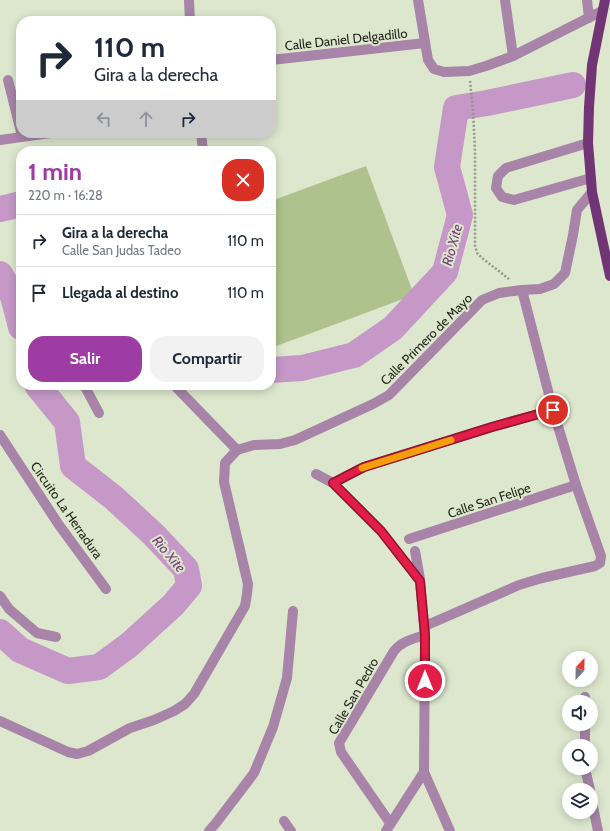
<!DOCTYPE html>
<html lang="es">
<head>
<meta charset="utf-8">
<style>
	body { margin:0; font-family:Cabin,sans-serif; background:#f2f2f3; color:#1f2937; height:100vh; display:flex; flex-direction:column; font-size:15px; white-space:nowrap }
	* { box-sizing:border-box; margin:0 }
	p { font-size:13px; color:#747a83 }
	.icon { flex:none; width:22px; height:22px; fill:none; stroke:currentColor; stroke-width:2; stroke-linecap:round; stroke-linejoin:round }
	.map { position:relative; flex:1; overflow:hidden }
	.drawer { position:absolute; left:16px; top:146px; width:260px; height:244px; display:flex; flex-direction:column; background:#fff; border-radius:16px; box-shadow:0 2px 10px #0003 }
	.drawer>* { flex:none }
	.hud { position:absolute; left:16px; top:16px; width:260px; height:122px; border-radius:16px; box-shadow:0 2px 10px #0003; background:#fff; color:#1f2937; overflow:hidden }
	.needle { width:26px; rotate:22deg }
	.buttons { position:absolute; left:562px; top:651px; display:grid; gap:8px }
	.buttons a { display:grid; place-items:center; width:36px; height:36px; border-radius:50%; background:#fff; box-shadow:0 2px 10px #0003; font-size:20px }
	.pin { position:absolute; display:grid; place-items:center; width:34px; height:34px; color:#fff; margin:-17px; border:2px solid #fff; border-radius:50%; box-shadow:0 1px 4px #0007 }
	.me { position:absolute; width:44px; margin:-22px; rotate:0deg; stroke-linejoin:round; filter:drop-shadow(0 0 3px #0008) }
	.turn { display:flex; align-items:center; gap:14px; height:84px; padding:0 12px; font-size:18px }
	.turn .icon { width:52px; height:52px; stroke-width:2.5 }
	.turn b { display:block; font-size:28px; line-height:34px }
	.lanes { display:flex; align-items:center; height:38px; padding:0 12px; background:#0003; justify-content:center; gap:20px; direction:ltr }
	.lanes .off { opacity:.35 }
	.round { display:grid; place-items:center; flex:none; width:42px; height:42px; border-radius:16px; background:#f2f2f3 }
	.head { display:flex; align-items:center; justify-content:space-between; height:68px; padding:0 12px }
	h1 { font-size:24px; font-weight:700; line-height:30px; color:#9d3ca3 }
	.cta { display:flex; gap:8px; margin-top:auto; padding:8px 12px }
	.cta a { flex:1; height:46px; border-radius:16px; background:#9d3ca3; color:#fff; font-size:16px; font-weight:700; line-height:46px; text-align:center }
	.cta a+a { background:#f2f2f3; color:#1f2937 }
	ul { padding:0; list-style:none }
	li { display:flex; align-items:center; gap:12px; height:52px; padding:0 12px; border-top:1px solid #e0e1e3 }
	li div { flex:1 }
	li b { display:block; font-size:15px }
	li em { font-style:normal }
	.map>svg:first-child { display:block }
	.green { fill:#adc28c }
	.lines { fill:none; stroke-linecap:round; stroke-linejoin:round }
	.river { stroke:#c598c7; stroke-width:26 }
	.path { stroke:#909885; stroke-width:2.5; stroke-dasharray:2 2; stroke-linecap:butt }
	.minor { stroke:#a784a8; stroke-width:10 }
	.major { stroke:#713474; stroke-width:10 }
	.route-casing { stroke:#92132f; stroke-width:10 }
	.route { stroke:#e11d48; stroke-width:7 }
	.slow { stroke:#f59e0b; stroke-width:7 }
	.labels { text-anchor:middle; stroke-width:4; stroke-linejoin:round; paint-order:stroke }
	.street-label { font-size:13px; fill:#1f2319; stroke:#dce7cd }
	.water-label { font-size:14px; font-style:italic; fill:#753c78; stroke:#dce7cd }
</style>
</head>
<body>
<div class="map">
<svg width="610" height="831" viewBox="0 0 610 831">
	<rect width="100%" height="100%" fill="#dce7cd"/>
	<!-- green -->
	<polygon class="green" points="366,166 414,295 271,348 271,201"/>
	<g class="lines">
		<!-- river -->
		<g class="river">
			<polyline points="0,209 21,204"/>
			<polyline points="0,274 13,296 21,327"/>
			<polyline points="271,370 302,368 354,355 393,328 445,272 460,215 447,167 456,108 487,103 573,85"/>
			<polyline points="0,632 20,650 68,671 99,667 129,645 173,605 189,586 186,569 154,535 114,498 73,466 67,422 37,385"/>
		</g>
		<!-- path -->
		<polyline class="path" points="470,81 473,110 475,151 475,246 477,253 482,258 509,279"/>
		<!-- minor -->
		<g class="minor">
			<polyline points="189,0 190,21"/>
			<polyline points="418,0 428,60 434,69 444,72 469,71 486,66 513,56 602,11"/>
			<polyline points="505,0 513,56"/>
			<polyline points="587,0 589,18"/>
			<polyline points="271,60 425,43"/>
			<polyline points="8,80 21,132"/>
			<polyline points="201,133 203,151"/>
			<polyline points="0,140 50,133"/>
			<polyline points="588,143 506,168 498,176 496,188 502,197 514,200 591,178"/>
			<polyline points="84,385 99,413"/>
			<polyline points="174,385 237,450"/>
			<polyline points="0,435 59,525 106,589"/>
			<polyline points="237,450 254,445 280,444 295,440 373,404 389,395 482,300 499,293 522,290 540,289 554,284 565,273 573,235 577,210 592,192"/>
			<polyline points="316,474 333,483 381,531 420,581 425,635 424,772 450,831"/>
			<polyline points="333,483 364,467 492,427 553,410"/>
			<polyline points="409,539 576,485"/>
			<polyline points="415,551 420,579"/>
			<polyline points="0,596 9,609 37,633 56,637"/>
			<polyline points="425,626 519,585 542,578 595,566 600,563 601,556 576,485 553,410 522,290"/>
			<polyline points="585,697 585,702"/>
			<polyline points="0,721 68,752 77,754 88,751 130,728 154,720 174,711 185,704 194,694 245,606 247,594 248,584 224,482 225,463 237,450"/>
			<polyline points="585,724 585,746"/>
			<polyline points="585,768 590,790"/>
			<polyline points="591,797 598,831"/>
			<polyline points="284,821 291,831"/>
			<path d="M390 823 341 752 339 743 394 651C402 641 413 639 425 635"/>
			<polyline points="209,831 216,823 254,773 273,727 287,678 293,611"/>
			<polyline points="386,831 424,772"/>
		</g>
		<!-- major -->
		<polyline class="major" points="605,0 592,65 589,107 588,143 592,192 610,276"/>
	</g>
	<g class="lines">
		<defs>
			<polyline id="route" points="425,681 425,635 420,581 381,531 333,483 364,467 492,427 553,410"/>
		</defs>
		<!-- route casing -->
		<use href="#route" class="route-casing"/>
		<!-- route -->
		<use href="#route" class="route"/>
		<!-- slow -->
		<polyline class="slow" points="362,468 451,440"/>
	</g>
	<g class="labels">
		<!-- street labels -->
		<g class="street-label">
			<text transform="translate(346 39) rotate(-6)" y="5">Calle Daniel Delgadillo</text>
			<text transform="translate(426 339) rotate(-45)" y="5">Calle Primero de Mayo</text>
			<text transform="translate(489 500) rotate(-18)" y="5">Calle San Felipe</text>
			<text transform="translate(67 510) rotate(55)" y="5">Circuito La Herradura</text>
			<text transform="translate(353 696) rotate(-60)" y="5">Calle San Pedro</text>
		</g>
		<!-- water labels -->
		<g class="water-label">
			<text transform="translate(452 245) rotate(-75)" y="5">Rio Xite</text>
			<text transform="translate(169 554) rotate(50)" y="5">Rio Xite</text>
		</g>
	</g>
</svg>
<div class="buttons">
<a><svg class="needle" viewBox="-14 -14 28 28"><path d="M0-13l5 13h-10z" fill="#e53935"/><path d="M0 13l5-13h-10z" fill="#747a83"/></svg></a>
<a><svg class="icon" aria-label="sound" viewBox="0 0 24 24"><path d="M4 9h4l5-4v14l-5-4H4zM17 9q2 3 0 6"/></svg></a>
<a><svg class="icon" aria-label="search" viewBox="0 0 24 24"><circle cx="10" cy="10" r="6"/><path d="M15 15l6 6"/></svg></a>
<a><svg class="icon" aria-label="layers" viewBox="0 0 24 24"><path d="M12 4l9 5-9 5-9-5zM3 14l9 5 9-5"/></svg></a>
</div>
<div class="pin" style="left:553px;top:410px;background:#d93025"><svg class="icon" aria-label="arrive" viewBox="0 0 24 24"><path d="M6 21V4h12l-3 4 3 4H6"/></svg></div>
<svg class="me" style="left:425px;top:681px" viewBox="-20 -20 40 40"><circle r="17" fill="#e11d48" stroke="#fff" stroke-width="3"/><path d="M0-11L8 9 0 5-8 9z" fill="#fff"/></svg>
<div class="hud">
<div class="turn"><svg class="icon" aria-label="right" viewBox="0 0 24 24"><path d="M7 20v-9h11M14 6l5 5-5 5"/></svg><div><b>110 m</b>Gira a la derecha</div></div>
<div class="lanes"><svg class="icon off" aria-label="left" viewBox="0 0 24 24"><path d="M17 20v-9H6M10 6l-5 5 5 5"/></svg><svg class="icon off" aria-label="ahead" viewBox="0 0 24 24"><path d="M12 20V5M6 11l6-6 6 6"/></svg><svg class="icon" aria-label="right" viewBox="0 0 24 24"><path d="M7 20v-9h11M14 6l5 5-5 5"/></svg></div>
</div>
<section class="drawer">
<div class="head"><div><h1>1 min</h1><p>220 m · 16:28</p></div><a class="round" style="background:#d93025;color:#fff"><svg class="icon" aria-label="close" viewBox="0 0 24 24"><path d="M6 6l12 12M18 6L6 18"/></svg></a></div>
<ul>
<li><svg class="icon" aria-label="right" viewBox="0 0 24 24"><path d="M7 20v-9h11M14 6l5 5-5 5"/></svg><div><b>Gira a la derecha</b><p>Calle San Judas Tadeo</p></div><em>110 m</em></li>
<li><svg class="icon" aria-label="arrive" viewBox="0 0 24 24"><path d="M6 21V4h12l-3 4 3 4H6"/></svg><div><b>Llegada al destino</b></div><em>110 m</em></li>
</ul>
<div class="cta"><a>Salir</a><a>Compartir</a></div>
</section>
</div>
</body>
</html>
